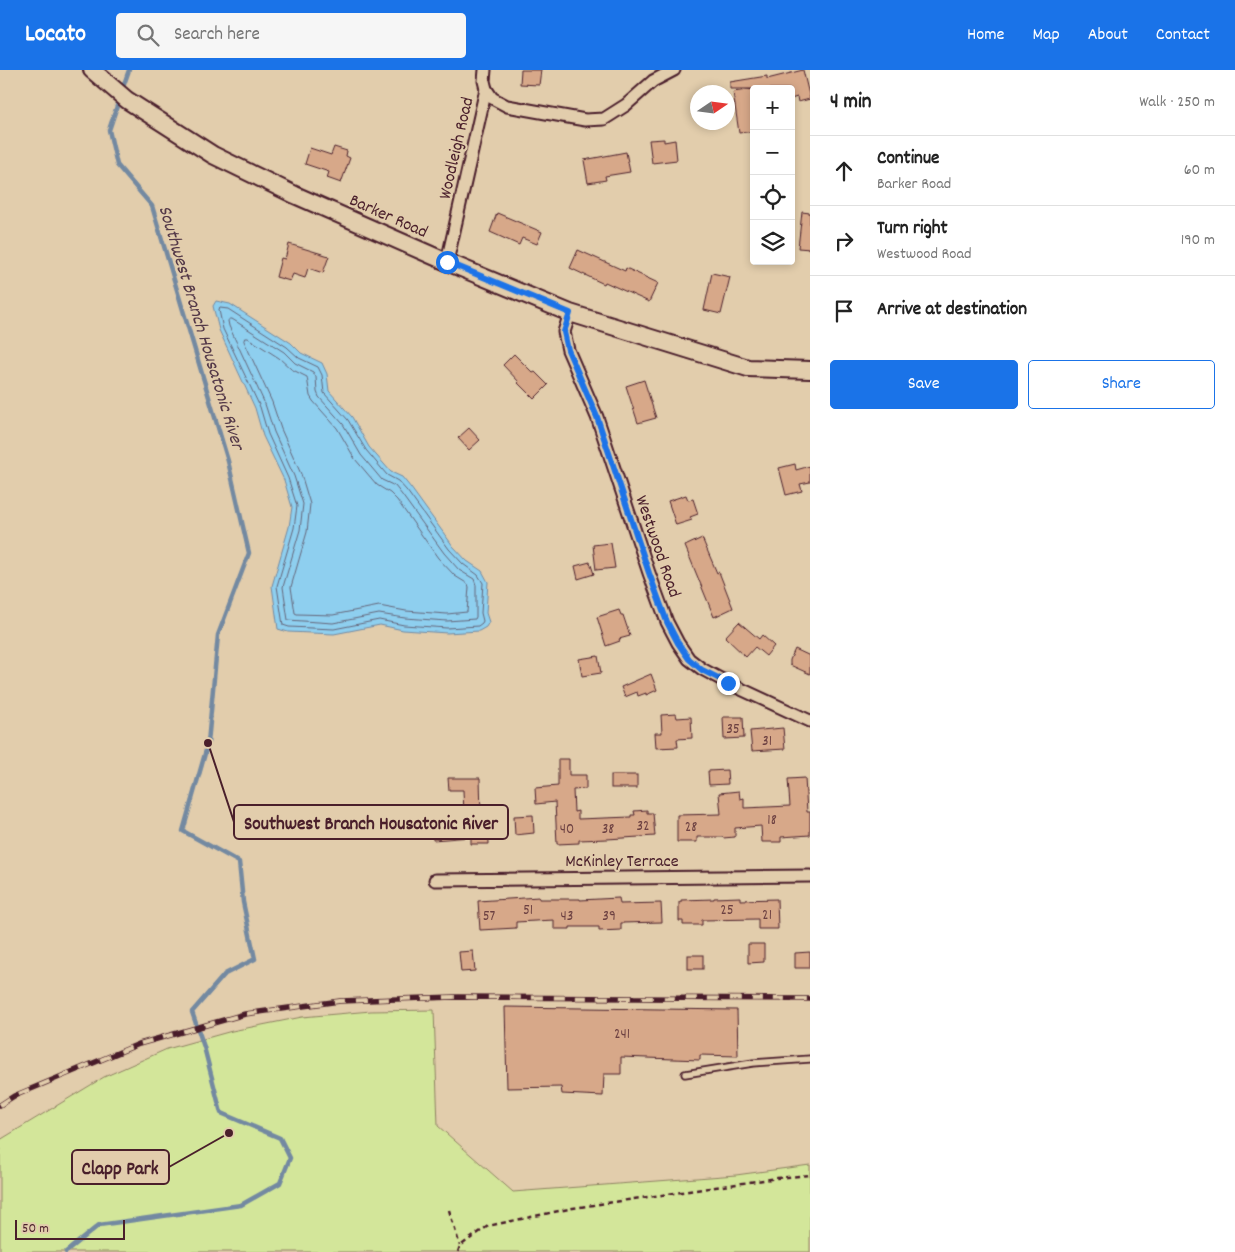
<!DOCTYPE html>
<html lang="en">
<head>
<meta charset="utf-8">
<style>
	body { margin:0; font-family:Dekko,sans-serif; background:#f6f6f6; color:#222 }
	.controls { position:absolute; right:15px; top:15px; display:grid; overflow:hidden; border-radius:5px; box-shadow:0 2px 8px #0003 }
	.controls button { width:45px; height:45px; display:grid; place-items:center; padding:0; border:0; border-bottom:1px solid #e0e0e0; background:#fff; color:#222; font:25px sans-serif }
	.compass { position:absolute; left:690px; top:15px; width:45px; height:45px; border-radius:50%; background:#fff; box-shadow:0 2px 8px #0003; rotate:77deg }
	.scale { position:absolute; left:15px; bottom:12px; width:110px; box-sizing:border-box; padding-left:5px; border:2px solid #4a1f2b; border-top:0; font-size:14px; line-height:18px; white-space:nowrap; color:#4a1f2b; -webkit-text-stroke:4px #e2cdac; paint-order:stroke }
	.stop { position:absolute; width:15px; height:15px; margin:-11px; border:4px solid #1a73e8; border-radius:50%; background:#fff }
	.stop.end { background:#1a73e8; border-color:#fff; box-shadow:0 1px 5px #0008 }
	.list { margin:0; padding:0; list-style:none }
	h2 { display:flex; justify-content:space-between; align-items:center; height:65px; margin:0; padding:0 20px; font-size:21px }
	h2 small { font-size:16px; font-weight:400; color:#767676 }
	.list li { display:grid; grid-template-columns:32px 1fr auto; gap:15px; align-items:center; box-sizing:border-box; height:70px; padding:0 20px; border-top:1px solid #e0e0e0 }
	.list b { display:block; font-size:19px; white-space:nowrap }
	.list p { margin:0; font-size:16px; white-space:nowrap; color:#767676 }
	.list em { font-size:16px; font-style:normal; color:#767676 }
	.actions { display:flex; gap:10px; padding:15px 20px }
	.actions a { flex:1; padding:11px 0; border:1px solid #1a73e8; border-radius:5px; text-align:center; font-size:18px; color:#1a73e8 }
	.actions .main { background:#1a73e8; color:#fff }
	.icon { flex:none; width:28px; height:28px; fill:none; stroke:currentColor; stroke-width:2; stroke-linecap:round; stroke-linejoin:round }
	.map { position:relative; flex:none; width:810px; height:1182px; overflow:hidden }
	header { display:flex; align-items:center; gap:30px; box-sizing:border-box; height:70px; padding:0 25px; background:#1a73e8; color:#fff }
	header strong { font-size:24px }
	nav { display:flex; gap:28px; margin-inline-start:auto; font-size:18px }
	.search { width:350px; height:45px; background:#f6f6f6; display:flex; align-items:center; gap:12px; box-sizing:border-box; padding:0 18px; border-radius:5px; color:#767676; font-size:19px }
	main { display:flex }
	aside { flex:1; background:#fff }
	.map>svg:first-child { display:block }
	.green { fill:#d3e69a; stroke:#8e8262 }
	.water { fill:#8ecfef; stroke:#7389a1 }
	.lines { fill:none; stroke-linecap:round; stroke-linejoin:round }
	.shore { stroke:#656579; stroke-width:1 }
	.stream { stroke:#7389a1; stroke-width:4.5 }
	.building { fill:#d7a889; stroke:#4a1f2b }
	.lane-casing { stroke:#4a1f2b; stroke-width:9 }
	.street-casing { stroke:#4a1f2b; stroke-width:15 }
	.secondary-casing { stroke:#4a1f2b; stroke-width:20 }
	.path { stroke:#4a1f2b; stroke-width:2.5; stroke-dasharray:5 4; stroke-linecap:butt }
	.lane { stroke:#e2cdac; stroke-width:5.5 }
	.street { stroke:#e2cdac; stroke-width:11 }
	.secondary { stroke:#e2cdac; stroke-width:16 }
	.rail-casing { stroke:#4a1f2b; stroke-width:5.5 }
	.rail { stroke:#e2cdac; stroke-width:4; stroke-dasharray:11; stroke-linecap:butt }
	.route { stroke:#1a73e8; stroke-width:6 }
	.labels { text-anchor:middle; stroke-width:4.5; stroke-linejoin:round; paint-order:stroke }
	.number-label { font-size:15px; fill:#6d4142 }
	.street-label { font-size:18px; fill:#4a1f2b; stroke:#e2cdac }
	.water-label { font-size:19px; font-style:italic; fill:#543948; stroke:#e2cdac }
	.leader { fill:none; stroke:#4a1f2b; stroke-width:2 }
	.callout-dot { fill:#4a1f2b; stroke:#e2cdac; stroke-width:2 }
	.callout { fill:#e2cdac; stroke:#4a1f2b; stroke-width:2 }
	.callout-label { font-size:19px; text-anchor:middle; font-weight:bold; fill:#4a1f2b }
</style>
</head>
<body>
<header>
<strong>Locato</strong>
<div class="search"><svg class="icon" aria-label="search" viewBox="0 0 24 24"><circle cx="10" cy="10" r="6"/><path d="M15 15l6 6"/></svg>Search here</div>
<nav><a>Home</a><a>Map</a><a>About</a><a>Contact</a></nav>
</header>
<main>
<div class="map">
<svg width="810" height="1182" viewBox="0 0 810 1182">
	<rect width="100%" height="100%" fill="#e2cdac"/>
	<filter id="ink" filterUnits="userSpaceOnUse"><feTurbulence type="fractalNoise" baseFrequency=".02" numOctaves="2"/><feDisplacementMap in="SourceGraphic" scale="10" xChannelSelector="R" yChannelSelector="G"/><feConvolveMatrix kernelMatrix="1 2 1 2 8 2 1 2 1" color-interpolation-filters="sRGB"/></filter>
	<g filter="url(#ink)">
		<polygon class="green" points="434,940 438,1056 513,1122 736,1105 810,1095 810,1182 0,1182 0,1070 104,1007 167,979 232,961 302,947 371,941"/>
		<polygon class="water" points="216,231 230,234 291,273 301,283 322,293 327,304 329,321 352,347 369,377 391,402 402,407 411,418 453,476 467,491 482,501 488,512 486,543 489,552 486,557 479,561 447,563 403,560 380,555 334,564 288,562 278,559 272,516 289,457 292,437 284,410 263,366 255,338 219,260 213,236"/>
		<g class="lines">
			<g class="shore">
				<polygon points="220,238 228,239 287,277 299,288 318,297 322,305 324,323 348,350 366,380 387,405 398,411 407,421 449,479 463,494 478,505 483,513 481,543 483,551 482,553 478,556 447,558 404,555 379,550 334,559 289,557 283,555 277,516 294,458 297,436 288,408 268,364 260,337 223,259 219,240"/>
				<polygon points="230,249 232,249 284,282 295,293 313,302 316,307 317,322 319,327 343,354 361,385 382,410 395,416 402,425 444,483 459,500 474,509 476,515 476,547 475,549 447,551 405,548 379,544 333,553 288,550 283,517 300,460 303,434 294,406 274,362 265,334 229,256 228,251"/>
				<polygon points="245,268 248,268 279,288 291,299 307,307 310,326 313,331 337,358 355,389 377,415 390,423 397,430 438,488 455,506 468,514 469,517 467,542 447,544 406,541 379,536 333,545 297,544 295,543 291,517 307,462 310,434 301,404 281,359 272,332 244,271"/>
			</g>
			<g class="stream">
				<polyline points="122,20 129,0"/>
				<polyline points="66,1182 99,1155 241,1135 280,1113 290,1088 280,1068 221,1043 204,977 192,942 225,904 255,889 243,832 239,792 183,761 208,673 218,565 249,483 228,391 152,136 117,95 109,60 120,27"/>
			</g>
		</g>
		<g class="building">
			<polygon points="521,0 541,0 539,15 520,14"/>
			<polygon points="803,0 810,29 798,32 797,27 791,29 791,19 730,19 730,12 767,6 767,9"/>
			<polygon points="754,19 754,61 739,63 733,22"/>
			<polygon points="664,69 664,72 675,70 677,90 652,93 649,70"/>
			<polygon points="334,77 347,81 346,86 350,88 341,113 327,108 329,102 305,94 310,78 331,85"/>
			<polygon points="626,82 630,102 605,106 606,110 588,113 584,90"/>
			<polygon points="802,142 810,143 810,179 798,178"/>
			<polygon points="497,143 542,162 537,174 522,168 519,175 490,162"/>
			<polygon points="289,174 329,186 323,203 308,198 305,208 293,204 290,211 276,207 281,188 285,189"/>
			<polygon points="578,180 625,201 626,198 658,213 649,232 605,212 604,214 570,198"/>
			<polygon points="712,203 730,207 721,244 704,240"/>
			<polygon points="514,284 533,303 535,302 548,315 534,329 518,313 519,312 503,295"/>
			<polygon points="644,310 656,348 638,353 626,316"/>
			<polygon points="469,358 480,370 469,380 458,368"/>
			<polygon points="795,394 796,400 810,396 810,412 800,414 802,421 786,425 779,398"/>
			<polygon points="686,425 688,430 693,429 698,444 690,447 692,450 676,455 668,431"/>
			<polygon points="702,468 717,503 719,502 733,538 714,547 685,476"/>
			<polygon points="611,473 615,498 596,500 593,475"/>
			<polygon points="590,492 594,504 578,509 575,496"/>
			<polygon points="619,540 621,545 623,545 630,566 619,569 620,571 606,576 597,547"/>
			<polygon points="739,552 759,569 762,565 774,576 766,586 755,577 746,587 725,567"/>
			<polygon points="795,579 810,586 810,604 790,595 790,590"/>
			<polygon points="598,586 601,603 582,606 579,589"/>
			<polygon points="651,604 657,620 646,625 646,623 638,626 637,622 625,627 621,617"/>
			<polygon points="676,644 677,648 691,647 692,668 677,669 678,677 656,678 655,663 662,663 661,645"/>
			<polygon points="723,647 743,647 744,668 724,669"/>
			<polygon points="783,658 785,679 752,681 750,661"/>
			<polygon points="558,689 569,689 569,705 586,705 586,719 573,720 574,742 578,741 578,749 631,747 631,745 635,745 634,741 647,740 647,743 653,743 655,766 607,769 579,770 579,773 557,774 555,732 536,734 535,718 558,716"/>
			<polygon points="727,700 728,714 709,715 708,701"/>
			<rect x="611" y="705" width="26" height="13"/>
			<polygon points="448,708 480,708 481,744 488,744 489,774 471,774 471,767 433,770 432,746 464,744 463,720 449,720"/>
			<polygon points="805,708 807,742 810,742 810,765 781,767 781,772 762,772 761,756 735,758 735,767 723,768 723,767 697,767 697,772 677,772 677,745 721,744 719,723 739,721 740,729 744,728 744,738 790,736 788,709"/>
			<polygon points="533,745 534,763 515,765 514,746"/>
			<polygon points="539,827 539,829 580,829 580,830 619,828 620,834 661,833 662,852 621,853 621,860 599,861 599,857 570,857 570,859 554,859 554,850 516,852 516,858 480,860 478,831"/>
			<polygon points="740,827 740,830 777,829 778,859 758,859 758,849 702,850 702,855 683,855 683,851 679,851 679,832 681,832 681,830 714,829 714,828"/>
			<polygon points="748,874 764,874 764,892 748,893"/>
			<polygon points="473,881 475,901 461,902 459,882"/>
			<polygon points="810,882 810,898 795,898 795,883"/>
			<rect x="688" y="885" width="15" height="14"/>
			<polygon points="505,937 737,940 738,986 700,985 700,990 621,987 621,1004 604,1004 603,1026 562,1024 561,1017 507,1018"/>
		</g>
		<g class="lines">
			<defs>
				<polyline id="lane" points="685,1004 753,993 810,989"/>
				<g id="street">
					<polyline points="486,19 492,28 507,36 585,50 604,49 626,35 653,11 674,0"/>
					<polyline points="447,192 486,19 484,11 485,0"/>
					<polyline points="570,243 564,262 568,280 597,347 649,503 667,552 678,573 689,589 702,599 728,613 810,651"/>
					<polyline points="435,810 810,806"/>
				</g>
				<polyline id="secondary" points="92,0 127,30 213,85 295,125 447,192 570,243 748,298 810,300"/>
			</defs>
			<use href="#lane" class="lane-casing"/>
			<use href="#street" class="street-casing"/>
			<use href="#secondary" class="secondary-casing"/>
			<g class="path">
				<polyline points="449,1140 460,1176"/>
				<polyline points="458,1182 460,1176 488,1156 573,1138 777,1108 810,1105"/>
			</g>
			<use href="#lane" class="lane"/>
			<use href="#street" class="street"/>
			<use href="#secondary" class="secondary"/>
			<defs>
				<polyline id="rail" points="0,1035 14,1026 139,974 245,944 340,931 454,927 810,929"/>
			</defs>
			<use href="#rail" class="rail-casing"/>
			<use href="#rail" class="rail"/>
		</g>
	</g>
	<g class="lines" filter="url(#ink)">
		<polyline class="route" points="447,192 570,243 564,262 568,280 597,347 649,503 667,552 678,573 689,589 702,600 728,613"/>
	</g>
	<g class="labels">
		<g class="number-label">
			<text x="733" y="663">35</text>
			<text x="767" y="675">31</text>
			<text x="772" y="754">18</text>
			<text x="643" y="760">32</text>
			<text x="691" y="761">28</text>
			<text x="567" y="763">40</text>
			<text x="608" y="763">38</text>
			<text x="528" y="844">51</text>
			<text x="727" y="844">25</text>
			<text x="767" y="849">21</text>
			<text x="489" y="850">57</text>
			<text x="567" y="850">43</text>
			<text x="609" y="850">39</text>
			<text x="622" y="968">241</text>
		</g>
		<g class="street-label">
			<text transform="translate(455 78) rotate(-77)" y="6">Woodleigh Road</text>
			<text transform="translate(389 145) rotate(24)" y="6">Barker Road</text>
			<text transform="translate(659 476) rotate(71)" y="6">Westwood Road</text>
			<text x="622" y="796">McKinley Terrace</text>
		</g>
		<g class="water-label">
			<text transform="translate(203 257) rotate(73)" y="7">Southwest Branch Housatonic River</text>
		</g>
	</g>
	<path class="leader" d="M208 673L234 752M229 1063L169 1097"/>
	<g class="callout-dot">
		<circle cx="208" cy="673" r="5"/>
		<circle cx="229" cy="1063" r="5"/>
	</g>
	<g class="callout">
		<rect x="234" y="735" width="274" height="34" rx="5"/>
		<rect x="72" y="1080" width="97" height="34" rx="5"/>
	</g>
	<g class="callout-label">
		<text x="371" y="759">Southwest Branch Housatonic River</text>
		<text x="120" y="1104">Clapp Park</text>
	</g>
</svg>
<div class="controls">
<button>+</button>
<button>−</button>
<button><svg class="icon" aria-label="locate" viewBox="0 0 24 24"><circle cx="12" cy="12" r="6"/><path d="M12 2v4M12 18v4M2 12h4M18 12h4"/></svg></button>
<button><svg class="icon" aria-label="layers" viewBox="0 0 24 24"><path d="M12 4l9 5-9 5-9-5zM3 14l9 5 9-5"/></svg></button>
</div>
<svg class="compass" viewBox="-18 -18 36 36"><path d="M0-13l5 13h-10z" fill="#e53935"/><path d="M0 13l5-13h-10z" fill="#767676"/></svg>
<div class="scale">50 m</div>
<div class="stop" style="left:447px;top:192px"></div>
<div class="stop end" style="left:728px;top:613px"></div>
</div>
<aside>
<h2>4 min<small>Walk · 250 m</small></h2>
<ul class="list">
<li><svg class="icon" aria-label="ahead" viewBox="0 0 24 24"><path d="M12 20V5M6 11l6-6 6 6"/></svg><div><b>Continue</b><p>Barker Road</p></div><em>60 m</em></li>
<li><svg class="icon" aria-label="right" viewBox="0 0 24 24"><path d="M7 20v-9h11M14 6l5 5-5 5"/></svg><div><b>Turn right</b><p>Westwood Road</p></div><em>190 m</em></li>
<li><svg class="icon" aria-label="arrive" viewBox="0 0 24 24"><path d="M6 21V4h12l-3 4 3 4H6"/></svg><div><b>Arrive at destination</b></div></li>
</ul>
<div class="actions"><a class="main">Save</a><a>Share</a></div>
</aside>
</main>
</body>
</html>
